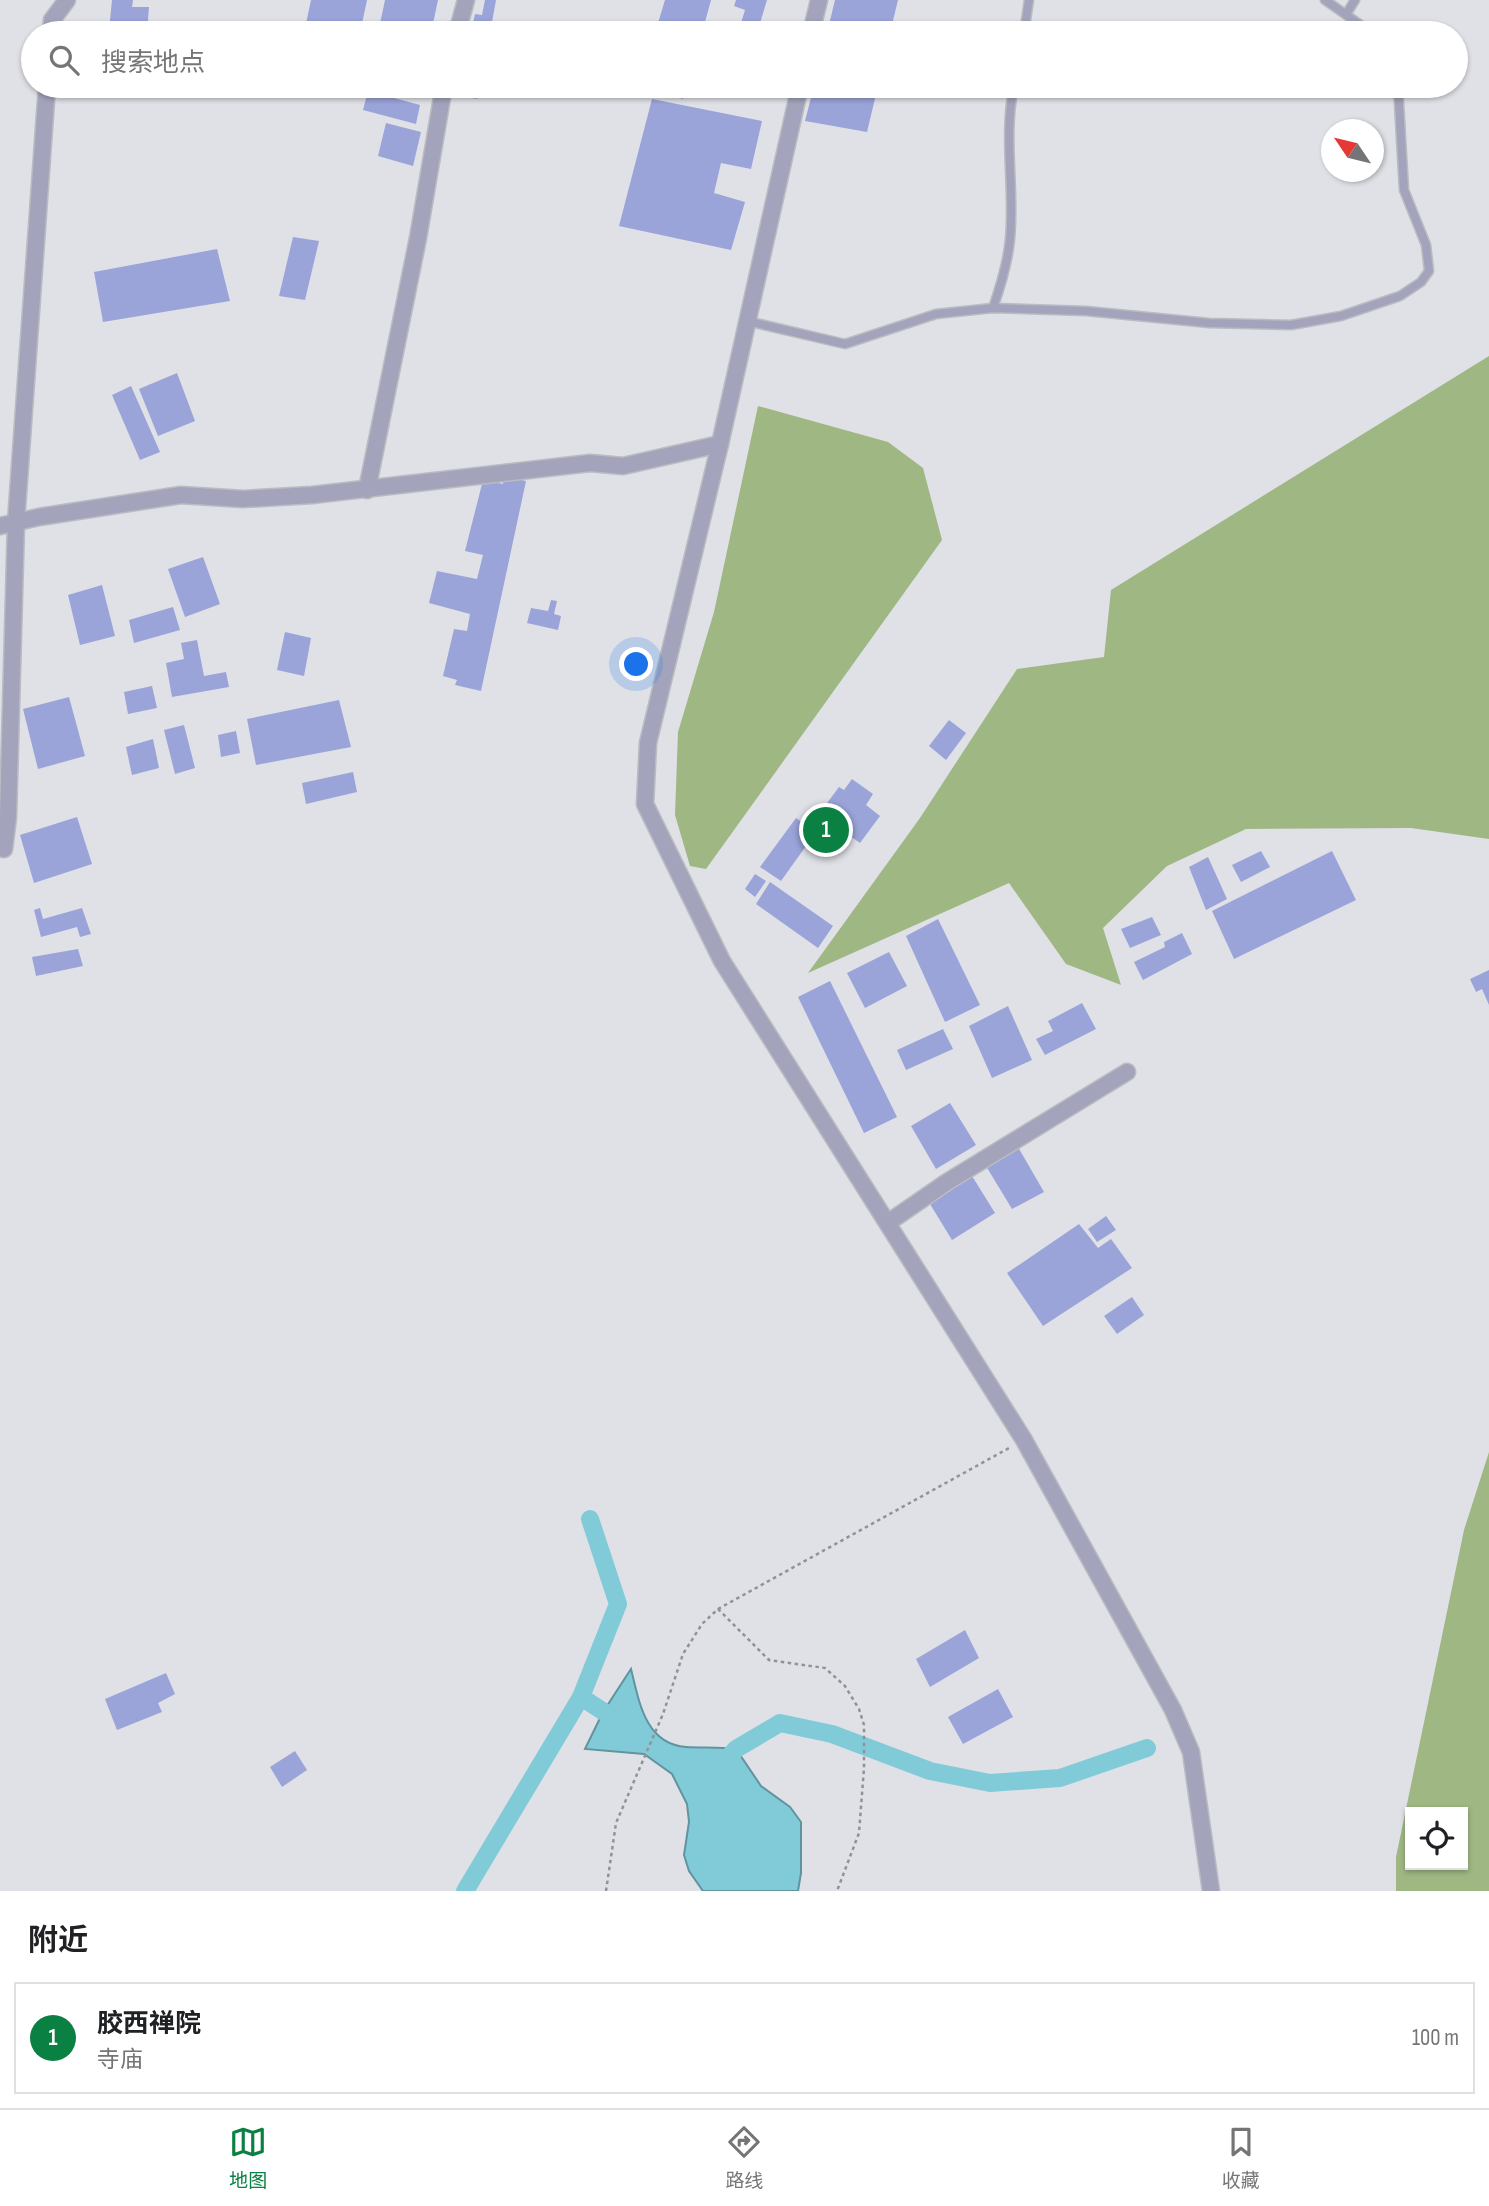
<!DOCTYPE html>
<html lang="zh">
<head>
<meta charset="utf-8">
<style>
	body { margin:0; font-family:"Sofia Sans Condensed","Noto Sans SC",sans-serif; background:#f6f6f6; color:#202124 }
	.controls { position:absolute; right:21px; bottom:21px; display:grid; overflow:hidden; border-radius:0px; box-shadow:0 2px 5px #0004 }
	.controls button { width:63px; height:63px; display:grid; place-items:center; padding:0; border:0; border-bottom:2px solid #e0e0e0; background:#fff; color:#202124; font:35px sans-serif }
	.compass { position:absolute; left:1321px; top:119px; width:63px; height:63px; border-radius:50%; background:#fff; box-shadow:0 2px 5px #0004; rotate:305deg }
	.you { position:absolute; left:637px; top:665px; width:24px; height:24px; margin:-18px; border:5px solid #fff; border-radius:50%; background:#1a73e8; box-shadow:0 0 0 10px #1a73e833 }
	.badge { display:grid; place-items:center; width:46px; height:46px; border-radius:50%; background:#0b8043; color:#fff; font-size:23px; font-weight:700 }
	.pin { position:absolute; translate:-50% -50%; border:4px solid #fff; box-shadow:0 2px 7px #0006 }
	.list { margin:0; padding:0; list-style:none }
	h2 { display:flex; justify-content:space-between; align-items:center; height:91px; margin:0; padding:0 28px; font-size:30px }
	h2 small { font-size:23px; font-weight:400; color:#757577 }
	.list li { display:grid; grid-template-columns:46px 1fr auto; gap:21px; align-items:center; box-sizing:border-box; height:112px; margin:0 14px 14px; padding:0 14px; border:2px solid #e0e0e0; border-radius:0px }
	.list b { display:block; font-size:26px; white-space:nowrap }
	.list p { margin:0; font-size:23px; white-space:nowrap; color:#757577 }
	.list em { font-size:23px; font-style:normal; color:#757577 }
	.icon { flex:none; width:38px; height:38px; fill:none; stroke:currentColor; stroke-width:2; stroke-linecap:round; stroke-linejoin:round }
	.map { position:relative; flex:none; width:1489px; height:1891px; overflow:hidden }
	.search { position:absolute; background:#fff; box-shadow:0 2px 5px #0004; left:21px; right:21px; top:21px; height:77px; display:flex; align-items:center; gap:18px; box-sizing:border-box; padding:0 24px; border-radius:38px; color:#757577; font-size:26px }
	.sheet { height:217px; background:#fff }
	nav { display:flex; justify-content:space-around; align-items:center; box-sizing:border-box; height:98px; border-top:2px solid #e0e0e0; background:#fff; font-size:19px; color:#757577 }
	nav a { display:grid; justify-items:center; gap:4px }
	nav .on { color:#0b8043 }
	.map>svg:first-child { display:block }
	.forest { fill:#9eb783; fill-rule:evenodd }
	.water { fill:#81cbd9; stroke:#60949e; stroke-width:2 }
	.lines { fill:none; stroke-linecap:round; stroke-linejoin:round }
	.canal { stroke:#81cbd9; stroke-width:18 }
	.building { fill:#9aa4d8 }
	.lane-casing { stroke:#babcc1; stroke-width:11 }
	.street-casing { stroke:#babcc1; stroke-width:19 }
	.path { stroke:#919297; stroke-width:2.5; stroke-dasharray:3.5 3.5; stroke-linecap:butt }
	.lane { stroke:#a3a4bc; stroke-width:8 }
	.street { stroke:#a3a4bc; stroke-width:16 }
</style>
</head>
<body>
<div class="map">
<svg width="1489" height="1891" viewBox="0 0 1489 1891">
	<rect width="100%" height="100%" fill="#dfe1e7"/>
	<g class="forest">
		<polygon points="1489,356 1489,839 1411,828 1246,829 1167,866 1103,928 1121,985 1066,964 1009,883 808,973 920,818 1017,669 1104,657 1111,590"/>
		<polygon points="758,406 888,442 923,468 942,540 706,869 690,866 675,815 678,732 714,612"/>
		<path d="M1489,1452V1891H1396V1857L1464,1530ZM1463,1812V1865H1410V1812Z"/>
	</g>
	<path class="water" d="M631,1669C639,1701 645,1744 686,1747C703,1748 719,1747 736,1749L761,1786L790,1807L801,1822V1873L798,1891H703L689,1871L684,1855L689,1822L687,1804L672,1774L644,1754L585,1749L603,1712Z"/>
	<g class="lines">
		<g class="canal">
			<polyline points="581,1697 621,1723"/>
			<polyline points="721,1766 736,1749 780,1723 832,1734 930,1771 990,1783 1060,1778 1147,1748"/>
			<polyline points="465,1891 581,1697 618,1604 590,1519"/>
		</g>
	</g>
	<g class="building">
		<polygon points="112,0 133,0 132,7 149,7 147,33 93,33 93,30 109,30"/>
		<polygon points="311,0 367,0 360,33 304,33"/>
		<polygon points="385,0 438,0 431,33 378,33"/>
		<polygon points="485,0 496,0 490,33 471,33 475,14 482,15"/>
		<polygon points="665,0 711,0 702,33 655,33"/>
		<polygon points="736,0 767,0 757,33 738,33 745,10 734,6"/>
		<polygon points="835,0 898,0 890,33 827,33"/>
		<polygon points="388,86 420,86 419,94"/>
		<polygon points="463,86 480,86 477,99 461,96"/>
		<polygon points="648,86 687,86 683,99 647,89"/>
		<polygon points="700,86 735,86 732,94"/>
		<polygon points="814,86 878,86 867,132 805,121"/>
		<polygon points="368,91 420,105 416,124 363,110"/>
		<polygon points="652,99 762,121 751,169 721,163 714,193 745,202 731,250 619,226"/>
		<polygon points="386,123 421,132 413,166 378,156"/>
		<polygon points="293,237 319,241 305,300 279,296"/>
		<polygon points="217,249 230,301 103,322 94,272"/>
		<polygon points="177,373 195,421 158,436 139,389"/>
		<polygon points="131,386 160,452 140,460 112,395"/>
		<polygon points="504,476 526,481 481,691 455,685 457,680 443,676 454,629 467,631 470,614 429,603 437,571 477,579 483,555 465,551 483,480 503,484"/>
		<polygon points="203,557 220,604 185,617 168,569"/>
		<polygon points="102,585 115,636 80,645 68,595"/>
		<polygon points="551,600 557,601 554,614 561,616 558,630 527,623 531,608 548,611"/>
		<polygon points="173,607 180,630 134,643 129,620"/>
		<polygon points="285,632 311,638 304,676 277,670"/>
		<polygon points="197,640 204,676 226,672 229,687 172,697 166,663 184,659 181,643"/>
		<polygon points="152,686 157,708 128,714 124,692"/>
		<polygon points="69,697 85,756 38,769 23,709"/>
		<polygon points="339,700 351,747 256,765 247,719"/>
		<polygon points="949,720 966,733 946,760 929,746"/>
		<polygon points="184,725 195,768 175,774 164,730"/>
		<polygon points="236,731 240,753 221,757 218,735"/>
		<polygon points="153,739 159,768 132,775 126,747"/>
		<polygon points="353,772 357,792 306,804 302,783"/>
		<polygon points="852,779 873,794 866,805 880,816 860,843 819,814 839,787 844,790"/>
		<polygon points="77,817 92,864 34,883 20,835"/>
		<polygon points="796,818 816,832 781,881 760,867"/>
		<polygon points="1261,851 1270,867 1241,882 1232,865"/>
		<polygon points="1332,851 1356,900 1234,959 1212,911"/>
		<polygon points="1208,857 1227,899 1206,910 1189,867"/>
		<polygon points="755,874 766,881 755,897 745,889"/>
		<polygon points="770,882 833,926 818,948 756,904"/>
		<polygon points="40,908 43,919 82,908 91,934 80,937 77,927 41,937 34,910"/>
		<polygon points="1152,917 1161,935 1130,948 1121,929"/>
		<polygon points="938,919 980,1005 945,1022 906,936"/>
		<polygon points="1182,933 1192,954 1143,980 1134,962 1165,947 1164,942"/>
		<polygon points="78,949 83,966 36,976 32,957"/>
		<polygon points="889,952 907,986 865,1008 847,973"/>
		<polygon points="1489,970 1489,1005 1482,989 1476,992 1470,979"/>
		<polygon points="830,981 897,1117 864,1133 798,997"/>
		<polygon points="1082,1003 1096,1029 1045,1055 1036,1039 1053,1031 1048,1021"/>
		<polygon points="1008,1006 1032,1060 992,1078 969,1026"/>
		<polygon points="943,1029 953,1049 906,1070 897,1050"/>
		<polygon points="950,1103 976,1145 936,1169 911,1126"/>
		<polygon points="1018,1147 1044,1192 1012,1209 986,1166"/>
		<polygon points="972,1176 995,1213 952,1240 930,1204"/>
		<polygon points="1106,1216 1116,1230 1097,1242 1088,1229"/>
		<polygon points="1079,1224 1098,1248 1111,1239 1132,1268 1043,1326 1007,1273"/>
		<polygon points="1132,1297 1144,1315 1117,1334 1104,1316"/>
		<polygon points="965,1630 979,1658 930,1687 916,1659"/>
		<polygon points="166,1673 175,1694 158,1703 162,1712 117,1730 105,1699"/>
		<polygon points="998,1689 1013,1717 963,1744 948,1717"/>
		<polygon points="295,1751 307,1770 282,1787 270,1767"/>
	</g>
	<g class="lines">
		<defs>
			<g id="lane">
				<polyline points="1325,0 1372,33"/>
				<polyline points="1347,13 1355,0"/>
				<polyline points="1024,33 1029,0"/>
				<path d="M993,308C1001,285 1008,263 1010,239C1015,188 1003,136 1014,86"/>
				<polyline points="747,321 845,344 936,314 993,308 1086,311 1209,323 1291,325 1341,316 1400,296 1421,282 1429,271 1426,245 1404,190 1398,86"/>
			</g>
			<g id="street">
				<polyline points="51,33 52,20 67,0"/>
				<polyline points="457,33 466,0"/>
				<polyline points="811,33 819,0"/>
				<polyline points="800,86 720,444 648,743 645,804 722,961 1024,1440 1173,1710 1191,1752 1211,1891"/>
				<polyline points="367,490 418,238 444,86"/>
				<polyline points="0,526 39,517 181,495 243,499 312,495 590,463 623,466 720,444"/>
				<polyline points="4,849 8,817 16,522 47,86"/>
				<polyline points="889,1222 947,1182 1127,1072"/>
			</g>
		</defs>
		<use href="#lane" class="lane-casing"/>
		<use href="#street" class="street-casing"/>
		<g class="path">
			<polyline points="718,1609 769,1660 825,1668 845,1686 859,1709 864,1725 864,1768 859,1833 837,1891"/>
			<polyline points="606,1891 616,1823 663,1714 683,1654 702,1624 718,1609 1009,1448"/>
		</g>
		<use href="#lane" class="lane"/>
		<use href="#street" class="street"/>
	</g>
</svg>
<div class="controls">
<button><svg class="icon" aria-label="locate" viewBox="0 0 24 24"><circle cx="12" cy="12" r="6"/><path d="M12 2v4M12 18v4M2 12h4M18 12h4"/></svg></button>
</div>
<svg class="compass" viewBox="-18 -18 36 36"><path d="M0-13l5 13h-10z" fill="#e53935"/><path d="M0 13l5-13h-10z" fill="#757577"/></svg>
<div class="you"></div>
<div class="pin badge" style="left:826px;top:830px">1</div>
<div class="search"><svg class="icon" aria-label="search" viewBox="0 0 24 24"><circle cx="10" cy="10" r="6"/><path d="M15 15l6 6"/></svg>搜索地点</div>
</div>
<section class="sheet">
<h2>附近<small></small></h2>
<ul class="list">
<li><span class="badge">1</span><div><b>胶西禅院</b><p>寺庙</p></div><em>100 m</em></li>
</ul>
</section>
<nav>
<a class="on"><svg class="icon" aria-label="map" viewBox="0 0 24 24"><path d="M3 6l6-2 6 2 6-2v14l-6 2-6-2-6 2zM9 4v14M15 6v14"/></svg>地图</a>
<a><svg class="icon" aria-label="directions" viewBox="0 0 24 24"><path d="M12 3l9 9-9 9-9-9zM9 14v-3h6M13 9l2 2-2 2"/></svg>路线</a>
<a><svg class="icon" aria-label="saved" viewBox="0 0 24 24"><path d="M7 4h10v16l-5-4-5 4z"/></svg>收藏</a>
</nav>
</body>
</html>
